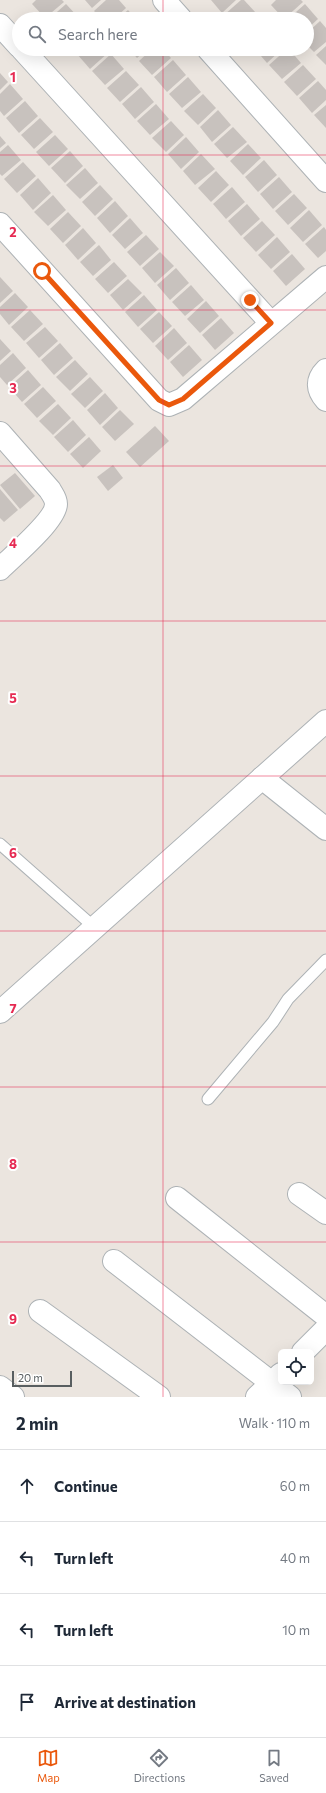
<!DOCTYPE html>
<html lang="en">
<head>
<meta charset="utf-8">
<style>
	body { margin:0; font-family:Commissioner,sans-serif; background:#f2f2f3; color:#1f2937 }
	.controls { position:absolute; right:12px; bottom:12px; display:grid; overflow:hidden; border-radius:6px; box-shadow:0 4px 16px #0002 }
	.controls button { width:36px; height:36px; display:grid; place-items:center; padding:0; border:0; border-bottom:1px solid #e0e1e3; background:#fff; color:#1f2937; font:20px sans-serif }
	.scale { position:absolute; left:12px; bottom:10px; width:60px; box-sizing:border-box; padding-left:4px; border:2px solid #585e60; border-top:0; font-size:11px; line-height:14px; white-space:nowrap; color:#585e60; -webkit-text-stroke:3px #fff; paint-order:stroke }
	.stop { position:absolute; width:12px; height:12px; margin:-9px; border:3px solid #ea580c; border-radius:50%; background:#fff }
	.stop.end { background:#ea580c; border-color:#fff; box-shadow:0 1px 4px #0008 }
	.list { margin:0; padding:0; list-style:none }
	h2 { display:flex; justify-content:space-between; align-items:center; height:52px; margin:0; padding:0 16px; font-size:17px }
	h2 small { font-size:13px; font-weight:400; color:#747a83 }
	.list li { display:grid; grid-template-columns:26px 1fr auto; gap:12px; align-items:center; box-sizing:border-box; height:72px; padding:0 16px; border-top:1px solid #e0e1e3 }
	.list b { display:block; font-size:15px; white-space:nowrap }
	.list em { font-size:13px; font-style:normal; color:#747a83 }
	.icon { flex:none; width:22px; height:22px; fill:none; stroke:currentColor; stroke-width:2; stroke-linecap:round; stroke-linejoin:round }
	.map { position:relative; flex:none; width:326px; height:1397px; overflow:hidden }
	.search { position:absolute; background:#fff; box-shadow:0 4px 16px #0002; left:12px; right:12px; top:12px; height:44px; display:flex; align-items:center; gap:10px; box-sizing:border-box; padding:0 14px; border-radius:22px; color:#747a83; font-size:15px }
	.sheet { height:340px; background:#fff }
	nav { display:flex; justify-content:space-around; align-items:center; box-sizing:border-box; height:56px; border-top:1px solid #e0e1e3; background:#fff; font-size:11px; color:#747a83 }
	nav a { display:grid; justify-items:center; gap:2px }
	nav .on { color:#ea580c }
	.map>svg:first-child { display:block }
	.building { fill:#c8c2be }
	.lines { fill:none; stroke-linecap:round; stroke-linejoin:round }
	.service-casing { stroke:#adb2b5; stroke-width:13 }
	.minor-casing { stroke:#adb2b5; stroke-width:24 }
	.service { stroke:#fff; stroke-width:11 }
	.minor { stroke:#fff; stroke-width:22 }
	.route { stroke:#ea580c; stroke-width:5 }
	.grid { fill:none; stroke:#e62a52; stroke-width:1; stroke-opacity:0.55 }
	.grid-label { font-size:13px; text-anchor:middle; font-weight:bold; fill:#e62a52; stroke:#fff; stroke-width:4; stroke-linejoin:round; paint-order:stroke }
</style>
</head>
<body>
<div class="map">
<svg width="326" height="1397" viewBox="0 0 326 1397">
	<rect width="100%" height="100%" fill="#ebe5df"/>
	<g class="building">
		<polygon points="36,0 62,0 64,2 45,18 32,4"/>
		<polygon points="85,0 101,0 92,8"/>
		<polygon points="106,0 119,0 126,8 114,19 102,19 94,11"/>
		<polygon points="211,0 236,0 222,13"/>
		<polygon points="241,0 244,0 256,13 249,19 228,19 224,15"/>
		<polygon points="276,0 301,0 303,2 284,19 271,5"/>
		<polygon points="66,4 79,18 49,19"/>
		<polygon points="305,4 318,19 307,29 307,19 288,19"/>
		<polygon points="128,10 136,19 118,19"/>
		<polygon points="320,21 326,28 326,42 314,52 307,45 307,33"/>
		<polygon points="326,46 326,65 316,55"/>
		<polygon points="83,49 107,49 109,52 90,69 77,54"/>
		<polygon points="129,49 147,49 137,58"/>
		<polygon points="152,49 163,49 171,58 152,75 139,61"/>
		<polygon points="255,49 282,49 267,63"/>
		<polygon points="287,49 289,49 301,63 282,79 269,65"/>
		<polygon points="111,54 124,69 105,85 92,71"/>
		<polygon points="173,60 186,75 167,92 154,77"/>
		<polygon points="303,65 316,79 297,96 284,82"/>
		<polygon points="126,71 139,85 120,102 107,88"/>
		<polygon points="0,73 8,82 0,90"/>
		<polygon points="188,77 201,92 182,108 169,94"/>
		<polygon points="318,81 326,90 326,100 312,113 299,98"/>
		<polygon points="10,84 23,99 4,116 0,111 0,94"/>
		<polygon points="141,87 154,102 135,119 122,104"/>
		<polygon points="203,94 216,108 198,125 184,111"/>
		<polygon points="25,101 38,116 19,133 6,118"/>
		<polygon points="156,104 169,119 150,135 137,121"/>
		<polygon points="326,105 326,128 314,115"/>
		<polygon points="218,110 231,125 212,142 200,127"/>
		<polygon points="40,118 53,132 34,149 21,135"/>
		<polygon points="171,121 184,135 166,152 152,138"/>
		<polygon points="233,127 247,142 227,158 214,144"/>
		<polygon points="55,135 68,149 49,166 36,152"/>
		<polygon points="0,136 6,143 0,148"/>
		<polygon points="186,137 199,152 181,169 168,154"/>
		<polygon points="248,144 261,158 243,175 230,161"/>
		<polygon points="8,145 21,160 2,176 0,174 0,152"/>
		<polygon points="70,151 83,166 65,183 51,168"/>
		<polygon points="201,154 215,169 195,185 183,171"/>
		<polygon points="264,160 277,175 258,192 245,177"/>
		<polygon points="23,162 36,176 17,193 4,179"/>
		<polygon points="85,168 98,183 80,199 66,185"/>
		<polygon points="216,171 229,185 211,202 198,188"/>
		<polygon points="279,177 292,192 273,209 260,194"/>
		<polygon points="38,178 51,193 33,210 20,195"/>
		<polygon points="100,185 113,199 95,216 82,202"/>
		<polygon points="232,187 245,202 226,219 213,204"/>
		<polygon points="294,194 307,208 288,225 275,211"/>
		<polygon points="53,195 66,210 48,226 34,212"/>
		<polygon points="115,201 128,216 110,233 97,218"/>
		<polygon points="247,204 260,219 241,236 228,221"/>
		<polygon points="309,210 322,225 303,242 290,228"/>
		<polygon points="68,212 81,226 63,243 50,229"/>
		<polygon points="130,218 143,233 125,249 112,235"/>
		<polygon points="262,221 275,235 256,252 243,238"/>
		<polygon points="324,227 326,230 326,251 318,258 305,244"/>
		<polygon points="83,228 96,243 78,260 65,245"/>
		<polygon points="146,235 159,249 140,266 127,252"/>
		<polygon points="277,237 290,252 271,269 258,255"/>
		<polygon points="99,245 111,260 93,276 80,262"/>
		<polygon points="160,252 174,266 155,283 142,268"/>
		<polygon points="292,254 305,269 286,286 273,271"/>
		<polygon points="114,262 127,276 108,293 95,279"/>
		<polygon points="176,268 189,283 170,300 157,285"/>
		<polygon points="0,277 13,291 0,303"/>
		<polygon points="128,279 142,293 123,310 110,295"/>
		<polygon points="191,285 204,300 185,316 172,302"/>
		<polygon points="15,293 28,307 9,325 0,314 0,307"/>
		<polygon points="144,295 157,310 138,327 125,312"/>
		<polygon points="206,301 219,316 200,333 187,319"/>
		<polygon points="30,310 43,324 24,341 11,327"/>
		<polygon points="159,312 172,326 153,343 140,329"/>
		<polygon points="221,318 234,333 215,350 202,335"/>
		<polygon points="45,327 58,341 39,358 26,343"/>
		<polygon points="174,328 187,343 168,360 155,346"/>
		<polygon points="0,339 11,351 0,361"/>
		<polygon points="60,343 73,358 54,375 41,360"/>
		<polygon points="189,345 202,360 183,377 170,362"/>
		<polygon points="13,353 26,368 7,385 0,377 0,365"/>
		<polygon points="75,360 88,374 70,391 56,377"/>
		<polygon points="28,370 41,385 22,402 9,387"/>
		<polygon points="90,377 103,391 85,408 71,394"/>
		<polygon points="43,387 56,401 37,418 24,404"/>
		<polygon points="105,393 118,408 100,425 87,410"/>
		<polygon points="58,404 71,418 53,435 39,421"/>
		<polygon points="120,410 134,424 115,441 102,427"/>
		<polygon points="73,420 86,435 68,452 54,437"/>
		<polygon points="155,426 169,441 140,467 126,452"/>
		<polygon points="89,437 101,451 83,468 70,454"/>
		<polygon points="113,465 123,478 108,491 97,477"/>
		<polygon points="15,473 35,496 20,509 0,485"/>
		<polygon points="0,489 18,510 4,522 0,518"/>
	</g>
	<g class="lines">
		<defs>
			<g id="service">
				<polyline points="0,844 94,927"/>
				<polyline points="208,1099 273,1022 288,999 326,960"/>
			</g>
			<g id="minor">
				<polyline points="164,0 181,19"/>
				<polyline points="0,25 19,46"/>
				<polyline points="22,49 271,323"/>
				<polyline points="208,49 326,181"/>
				<polyline points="0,224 159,400 169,405 183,399 326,277"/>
				<path d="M326,370C316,380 317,390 326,400"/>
				<path d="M0,433L50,490C52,494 56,498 56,504C56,520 12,557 0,569"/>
				<polyline points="262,778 326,829"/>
				<polyline points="0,1012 326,721"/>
				<polyline points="299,1194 326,1213"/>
				<polyline points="177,1198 326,1316"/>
				<polyline points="114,1261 290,1397"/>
				<polyline points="40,1311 159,1397"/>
				<polyline points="303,1352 326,1329"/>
				<polyline points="0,1387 13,1397"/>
				<polyline points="257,1397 281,1374"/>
			</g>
		</defs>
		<use href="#service" class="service-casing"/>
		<use href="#minor" class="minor-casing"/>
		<use href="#service" class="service"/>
		<use href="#minor" class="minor"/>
	</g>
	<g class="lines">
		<polyline class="route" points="42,271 159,400 169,405 183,399 271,323 250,300"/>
	</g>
	<path class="grid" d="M163,0V19M163,49V1397M0,155H326M0,310H326M0,466H326M0,621H326M0,776H326M0,931H326M0,1087H326M0,1242H326"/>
	<g class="grid-label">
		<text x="13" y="82">1</text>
		<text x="13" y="237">2</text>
		<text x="13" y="393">3</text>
		<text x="13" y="548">4</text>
		<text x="13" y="703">5</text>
		<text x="13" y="858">6</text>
		<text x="13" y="1013">7</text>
		<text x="13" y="1169">8</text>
		<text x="13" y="1324">9</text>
	</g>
</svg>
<div class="controls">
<button><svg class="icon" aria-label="locate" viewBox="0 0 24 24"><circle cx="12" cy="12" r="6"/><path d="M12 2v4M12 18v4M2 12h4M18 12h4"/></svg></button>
</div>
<div class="scale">20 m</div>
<div class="stop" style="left:42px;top:271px"></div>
<div class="stop end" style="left:250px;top:300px"></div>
<div class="search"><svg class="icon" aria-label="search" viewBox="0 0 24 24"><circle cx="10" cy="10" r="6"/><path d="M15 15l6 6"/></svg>Search here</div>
</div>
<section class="sheet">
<h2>2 min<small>Walk · 110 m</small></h2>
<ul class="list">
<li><svg class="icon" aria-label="ahead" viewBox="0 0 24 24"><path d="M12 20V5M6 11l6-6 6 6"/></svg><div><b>Continue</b></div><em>60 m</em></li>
<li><svg class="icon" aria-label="left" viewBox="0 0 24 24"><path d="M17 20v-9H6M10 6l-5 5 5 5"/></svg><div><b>Turn left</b></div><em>40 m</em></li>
<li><svg class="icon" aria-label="left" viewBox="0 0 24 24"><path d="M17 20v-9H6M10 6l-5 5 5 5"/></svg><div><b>Turn left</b></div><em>10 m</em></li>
<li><svg class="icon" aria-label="arrive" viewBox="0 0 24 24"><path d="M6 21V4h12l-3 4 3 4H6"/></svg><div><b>Arrive at destination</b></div></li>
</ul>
</section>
<nav>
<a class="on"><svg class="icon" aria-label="map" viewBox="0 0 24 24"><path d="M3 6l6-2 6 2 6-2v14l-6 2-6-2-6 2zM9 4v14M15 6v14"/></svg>Map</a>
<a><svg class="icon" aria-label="directions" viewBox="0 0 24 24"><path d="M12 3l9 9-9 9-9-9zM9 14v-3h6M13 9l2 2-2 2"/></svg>Directions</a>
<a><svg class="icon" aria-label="saved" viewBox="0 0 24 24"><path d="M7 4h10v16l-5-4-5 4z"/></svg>Saved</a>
</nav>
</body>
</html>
